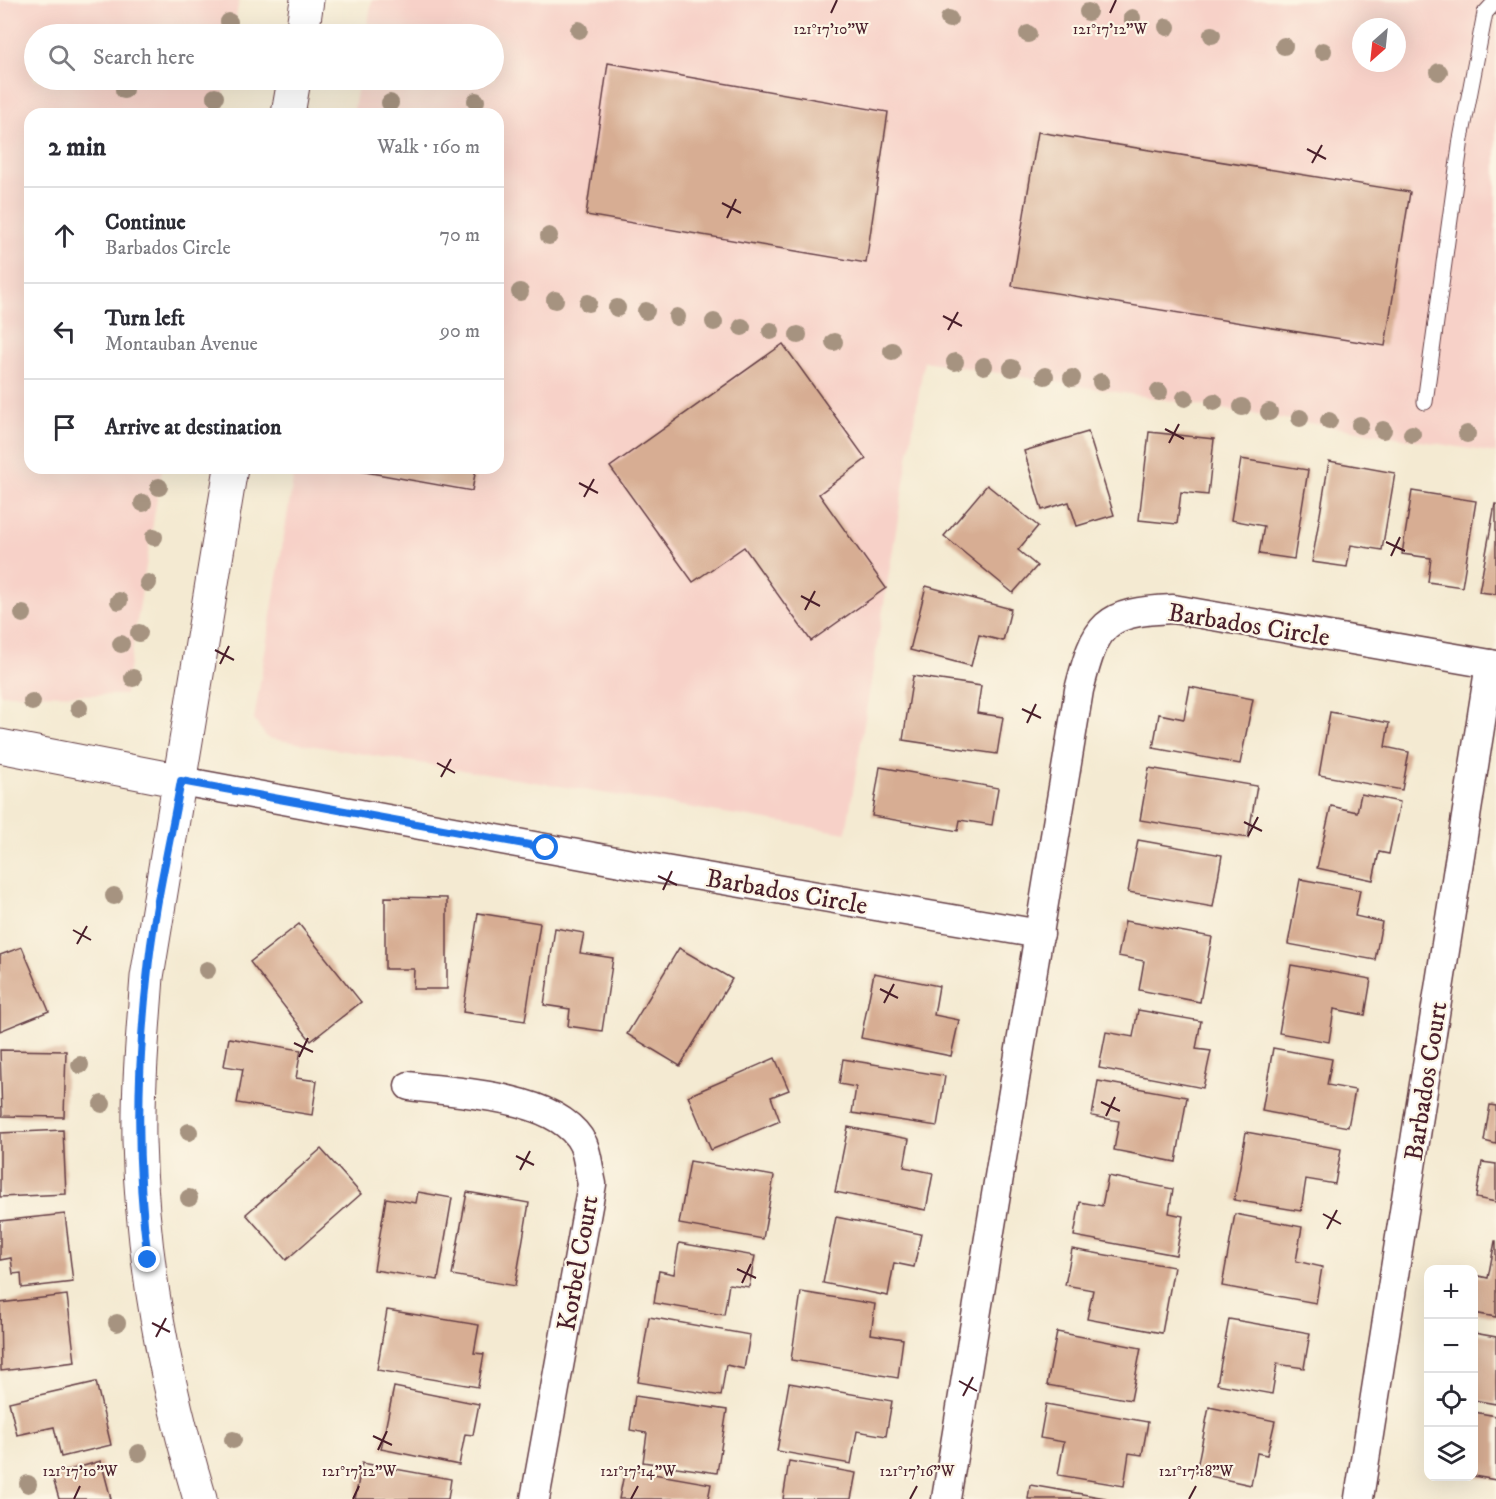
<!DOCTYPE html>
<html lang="en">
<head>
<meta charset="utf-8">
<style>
	body { margin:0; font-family:"IM FELL DW Pica",serif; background:#f7f7f7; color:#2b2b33 }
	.controls { position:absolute; right:18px; bottom:18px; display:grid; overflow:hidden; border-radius:12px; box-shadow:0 6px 24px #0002 }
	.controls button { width:54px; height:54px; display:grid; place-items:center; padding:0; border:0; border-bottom:2px solid #e1e1e2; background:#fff; color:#2b2b33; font:30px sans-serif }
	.compass { position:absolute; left:1352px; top:18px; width:54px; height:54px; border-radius:50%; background:#fff; box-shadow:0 6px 24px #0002; rotate:207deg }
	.stop { position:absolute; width:18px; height:18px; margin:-14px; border:4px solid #1a73e8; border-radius:50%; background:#fff }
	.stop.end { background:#1a73e8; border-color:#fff; box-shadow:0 2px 6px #0008 }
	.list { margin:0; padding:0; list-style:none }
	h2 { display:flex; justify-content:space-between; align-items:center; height:78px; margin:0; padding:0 24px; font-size:26px }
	h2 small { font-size:20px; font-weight:400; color:#7c7c81 }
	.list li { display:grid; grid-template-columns:39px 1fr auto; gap:18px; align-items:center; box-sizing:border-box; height:96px; padding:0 24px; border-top:2px solid #e1e1e2 }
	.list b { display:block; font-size:22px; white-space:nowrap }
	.list p { margin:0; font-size:20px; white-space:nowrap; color:#7c7c81 }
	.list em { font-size:20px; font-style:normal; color:#7c7c81 }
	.icon { flex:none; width:33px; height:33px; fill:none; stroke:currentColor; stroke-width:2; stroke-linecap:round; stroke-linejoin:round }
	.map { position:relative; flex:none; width:1496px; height:1499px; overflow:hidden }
	.search { position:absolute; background:#fff; box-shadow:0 6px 24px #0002; left:24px; top:24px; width:480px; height:66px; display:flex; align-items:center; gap:15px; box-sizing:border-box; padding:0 21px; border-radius:33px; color:#7c7c81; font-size:22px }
	.panel { position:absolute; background:#fff; box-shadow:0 6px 24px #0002; left:24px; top:108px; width:480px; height:366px; border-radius:18px }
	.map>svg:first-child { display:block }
	.built { fill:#f7d1c8; fill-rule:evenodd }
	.building { fill:#d7ad93 }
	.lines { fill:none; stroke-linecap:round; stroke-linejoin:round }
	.service-casing { stroke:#643d44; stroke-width:17 }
	.minor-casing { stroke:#643d44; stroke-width:31 }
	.tertiary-casing { stroke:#643d44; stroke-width:35 }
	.service { stroke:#fff; stroke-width:15 }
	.minor { stroke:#fff; stroke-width:28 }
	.tertiary { stroke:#fff; stroke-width:33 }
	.tree { fill:#a69380 }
	.route { stroke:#1a73e8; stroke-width:8 }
	.ticks { fill:none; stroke:#4a1f2b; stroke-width:2 }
	.labels { text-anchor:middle; stroke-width:4.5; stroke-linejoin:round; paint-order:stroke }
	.street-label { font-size:26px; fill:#4a1f2b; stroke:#fcf5e5 }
	.ticks-label { font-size:15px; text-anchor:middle; fill:#4a1f2b; stroke:#fcf5e5; stroke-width:4.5; stroke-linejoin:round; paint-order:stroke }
</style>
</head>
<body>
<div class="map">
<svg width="1496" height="1499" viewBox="0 0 1496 1499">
	<rect width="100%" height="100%" fill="#fcf5e5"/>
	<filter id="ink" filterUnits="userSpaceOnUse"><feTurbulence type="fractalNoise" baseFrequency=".0167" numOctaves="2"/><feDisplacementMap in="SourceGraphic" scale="12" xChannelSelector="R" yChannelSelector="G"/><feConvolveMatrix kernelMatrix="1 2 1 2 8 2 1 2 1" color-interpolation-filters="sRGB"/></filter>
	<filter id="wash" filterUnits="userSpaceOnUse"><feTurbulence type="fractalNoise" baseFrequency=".008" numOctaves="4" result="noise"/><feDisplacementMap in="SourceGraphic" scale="24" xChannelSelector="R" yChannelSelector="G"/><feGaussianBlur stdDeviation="1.35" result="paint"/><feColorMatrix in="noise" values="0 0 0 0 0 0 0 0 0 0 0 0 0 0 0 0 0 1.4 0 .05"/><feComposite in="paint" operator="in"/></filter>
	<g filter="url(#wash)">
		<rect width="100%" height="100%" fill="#f4ead2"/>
		<g class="built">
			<polygon points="0,0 239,0 233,34 34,34 34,80 226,80 220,114 30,114 30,468 162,468 125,695 0,694"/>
			<path d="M372,0H1496V453L924,361L846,833L267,738L254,720L295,468H498V114H353L359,80H494V34H366ZM1361,27H1397V63H1361Z"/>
		</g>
		<g id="blocks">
			<g class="building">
				<polygon points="608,63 888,112 866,263 586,215"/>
				<polygon points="1038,132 1410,192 1385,346 1012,286"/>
				<polygon points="783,344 866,459 819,494 886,588 811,641 744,547 693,582 610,467"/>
				<polygon points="1088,432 1114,515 1077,526 1069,502 1042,510 1024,451"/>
				<polygon points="1149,432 1214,439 1208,495 1181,492 1177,524 1139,520"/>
				<polygon points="1241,459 1308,470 1294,559 1259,554 1264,526 1231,520"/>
				<polygon points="1329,461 1395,473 1382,550 1351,545 1347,567 1312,562"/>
				<polygon points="343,468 476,468 472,491"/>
				<polygon points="987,485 1038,526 1018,550 1037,566 1013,593 944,536"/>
				<polygon points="1412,491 1476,501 1462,587 1428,582 1431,558 1402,554"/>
				<polygon points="1495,504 1496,504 1496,594 1479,592"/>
				<polygon points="926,586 1011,609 1003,641 979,635 971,666 910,650"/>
				<polygon points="913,676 981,686 977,713 1003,717 997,754 903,740"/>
				<polygon points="1190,687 1253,699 1240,764 1153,748 1159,714 1184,719"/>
				<polygon points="1330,712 1389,723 1385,747 1409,752 1402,790 1319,775"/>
				<polygon points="880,767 998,788 992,825 960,820 958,831 872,816"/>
				<polygon points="1149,768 1257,786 1248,838 1140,820"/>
				<polygon points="1361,794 1400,802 1389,854 1379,852 1373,880 1317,868 1331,806 1357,812"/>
				<polygon points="1138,840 1222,855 1213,907 1128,892"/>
				<polygon points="1300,879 1360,890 1355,916 1382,922 1375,960 1288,944"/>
				<polygon points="385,897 447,898 447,989 413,989 414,969 385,969"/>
				<polygon points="478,913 540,923 525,1021 463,1012"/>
				<polygon points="1125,921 1212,937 1200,1002 1139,990 1144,961 1118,956"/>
				<polygon points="299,924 361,1002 311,1041 250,962"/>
				<polygon points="555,928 584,933 580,953 613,958 602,1031 568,1026 570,1009 544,1005"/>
				<polygon points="22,947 49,1011 0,1031 0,955"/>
				<polygon points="679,948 732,979 680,1066 627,1034"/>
				<polygon points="1291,965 1371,979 1365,1015 1334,1009 1329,1042 1279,1033"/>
				<polygon points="874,973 939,986 934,1015 959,1020 951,1056 861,1038"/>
				<polygon points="1138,1010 1201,1021 1196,1049 1211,1051 1203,1088 1099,1068 1106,1032 1133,1037"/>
				<polygon points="229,1038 301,1050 296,1078 317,1081 312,1115 237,1103 243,1069 224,1066"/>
				<polygon points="1273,1048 1332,1059 1327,1085 1355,1090 1348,1127 1262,1111"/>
				<polygon points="0,1050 66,1051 64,1117 2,1116"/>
				<polygon points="775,1058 789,1090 771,1097 780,1121 711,1150 688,1096"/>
				<polygon points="843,1059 945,1076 937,1126 852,1113 856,1087 839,1084"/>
				<polygon points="1098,1081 1187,1097 1176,1162 1114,1150 1119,1121 1092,1116"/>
				<polygon points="1490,1105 1496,1106 1496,1144 1484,1141"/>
				<polygon points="848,1127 909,1139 904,1167 933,1173 926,1210 835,1192"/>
				<polygon points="63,1130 66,1194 0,1197 0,1133"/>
				<polygon points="1246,1132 1341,1149 1335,1184 1306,1179 1301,1211 1234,1200"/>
				<polygon points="321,1149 361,1194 286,1260 246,1214"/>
				<polygon points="690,1161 774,1176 763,1239 679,1224"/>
				<polygon points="1482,1162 1496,1164 1496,1202 1476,1198"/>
				<polygon points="1108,1176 1173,1189 1169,1213 1183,1216 1176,1255 1074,1236 1080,1202 1102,1206"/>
				<polygon points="418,1192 452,1198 438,1280 374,1270 386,1198 416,1203"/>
				<polygon points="467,1192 529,1203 515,1286 452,1275"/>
				<polygon points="65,1214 73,1282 22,1288 21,1273 13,1274 11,1258 0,1260 0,1221"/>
				<polygon points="1235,1214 1302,1227 1296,1261 1322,1267 1316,1303 1222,1286"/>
				<polygon points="836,1217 921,1234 914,1267 894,1263 888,1296 823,1283"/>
				<polygon points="1495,1241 1496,1241 1496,1317 1474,1313 1474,1275 1488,1278"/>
				<polygon points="679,1243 755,1256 749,1287 729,1284 724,1315 654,1303 659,1271 674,1274"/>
				<polygon points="1072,1249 1174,1267 1162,1333 1087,1319 1093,1290 1065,1285"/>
				<polygon points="801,1292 875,1304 871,1334 903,1339 898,1378 791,1360"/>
				<polygon points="67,1295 75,1362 1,1371 0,1303"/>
				<polygon points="387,1310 479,1325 474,1353 484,1354 478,1387 377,1370"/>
				<polygon points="649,1317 750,1335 744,1369 726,1365 721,1396 638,1382"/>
				<polygon points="1229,1319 1310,1333 1304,1368 1277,1364 1272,1394 1217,1384"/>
				<polygon points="1057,1332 1141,1348 1131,1400 1047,1385"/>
				<polygon points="1474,1333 1496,1337 1496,1404 1474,1400"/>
				<polygon points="96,1382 111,1445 61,1457 54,1427 17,1435 9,1402"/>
				<polygon points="789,1383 892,1401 886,1436 857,1431 851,1464 777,1451"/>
				<polygon points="394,1387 479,1404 473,1435 465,1434 459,1465 381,1449"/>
				<polygon points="635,1396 727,1410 717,1473 643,1462 647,1433 630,1430"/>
				<polygon points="1046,1404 1148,1422 1142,1455 1129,1453 1124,1486 1058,1475 1064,1442 1040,1438"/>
				<polygon points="1209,1407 1275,1421 1267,1455 1257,1453 1251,1485 1196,1473"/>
				<polygon points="1474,1412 1496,1416 1496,1480 1474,1476"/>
				<polygon points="101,1461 111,1499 59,1499 52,1475"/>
				<polygon points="789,1461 856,1473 851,1499 783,1499"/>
				<polygon points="362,1463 451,1479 448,1499 355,1499"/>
				<polygon points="625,1469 711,1484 708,1499 619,1499"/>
				<polygon points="1030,1485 1105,1498 1105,1499 1028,1499"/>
			</g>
		</g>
	</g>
	<g filter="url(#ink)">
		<use href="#blocks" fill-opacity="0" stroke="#643d44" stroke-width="1.5"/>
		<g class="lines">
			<defs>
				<polyline id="service" points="1425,402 1461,139 1485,13 1496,1"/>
				<g id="minor">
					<polyline points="181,781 659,869 1040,934"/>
					<path d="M409,1086C457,1093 559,1095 583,1144C588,1155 589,1172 592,1184L535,1499"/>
					<polyline points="1359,1498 1490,664"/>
					<path d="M946,1499L1079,690C1096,624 1103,612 1173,609L1496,665"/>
				</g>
				<g id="tertiary">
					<polyline points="302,34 307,0"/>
					<polyline points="288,114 294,80"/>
					<polyline points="0,746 181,781"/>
					<path d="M200,1499C165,1382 142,1263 139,1141C138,1086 143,1031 147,977L231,468"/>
				</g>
			</defs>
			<use href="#service" class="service-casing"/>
			<use href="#minor" class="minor-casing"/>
			<use href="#tertiary" class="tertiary-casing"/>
			<use href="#service" class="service"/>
			<use href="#minor" class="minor"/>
			<use href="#tertiary" class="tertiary"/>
		</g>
		<g class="tree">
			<circle cx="1088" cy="12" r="9"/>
			<circle cx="1132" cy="18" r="9"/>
			<circle cx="949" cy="19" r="9"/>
			<circle cx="229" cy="22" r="9"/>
			<circle cx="1167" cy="27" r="9"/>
			<circle cx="579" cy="30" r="9"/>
			<circle cx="1028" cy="34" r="9"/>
			<circle cx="1212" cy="35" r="9"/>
			<circle cx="1284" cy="46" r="9"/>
			<circle cx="1323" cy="51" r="9"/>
			<circle cx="1439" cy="72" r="9"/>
			<circle cx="124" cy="90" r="9"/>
			<circle cx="215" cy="97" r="9"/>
			<circle cx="476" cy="101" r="9"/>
			<circle cx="390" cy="103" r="9"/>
			<circle cx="549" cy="236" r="9"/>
			<circle cx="520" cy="292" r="9"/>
			<circle cx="555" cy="300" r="9"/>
			<circle cx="588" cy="303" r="9"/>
			<circle cx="617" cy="308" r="9"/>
			<circle cx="646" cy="311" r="9"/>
			<circle cx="677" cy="317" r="9"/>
			<circle cx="714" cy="322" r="9"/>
			<circle cx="742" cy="327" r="9"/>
			<circle cx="771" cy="331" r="9"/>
			<circle cx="798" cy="335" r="9"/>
			<circle cx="834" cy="342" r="9"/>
			<circle cx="892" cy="351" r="9"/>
			<circle cx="955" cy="362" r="9"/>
			<circle cx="984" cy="366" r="9"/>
			<circle cx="1012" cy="368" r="9"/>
			<circle cx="1045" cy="376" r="9"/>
			<circle cx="1072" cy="378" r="9"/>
			<circle cx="1101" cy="382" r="9"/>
			<circle cx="1159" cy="392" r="9"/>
			<circle cx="1185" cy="398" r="9"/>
			<circle cx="1214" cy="402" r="9"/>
			<circle cx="1242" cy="407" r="9"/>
			<circle cx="1269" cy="412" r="9"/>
			<circle cx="1300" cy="418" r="9"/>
			<circle cx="1329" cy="421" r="9"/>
			<circle cx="1360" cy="425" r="9"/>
			<circle cx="1383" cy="430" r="9"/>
			<circle cx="1412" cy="434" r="9"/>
			<circle cx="1467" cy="434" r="9"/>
			<circle cx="159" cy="487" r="9"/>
			<circle cx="143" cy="503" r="9"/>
			<circle cx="154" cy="537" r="9"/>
			<circle cx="148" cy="583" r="9"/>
			<circle cx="119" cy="601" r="9"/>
			<circle cx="23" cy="614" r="9"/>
			<circle cx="139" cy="633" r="9"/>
			<circle cx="121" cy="644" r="9"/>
			<circle cx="133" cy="678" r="9"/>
			<circle cx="32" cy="702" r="9"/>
			<circle cx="79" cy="708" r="9"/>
			<circle cx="114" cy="896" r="9"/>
			<circle cx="207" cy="970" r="9"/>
			<circle cx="80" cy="1065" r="9"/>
			<circle cx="102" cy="1104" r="9"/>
			<circle cx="189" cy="1132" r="9"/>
			<circle cx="189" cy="1198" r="9"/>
			<circle cx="117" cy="1323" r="9"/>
			<circle cx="233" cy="1440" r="9"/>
			<circle cx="139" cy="1453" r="9"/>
			<circle cx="28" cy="1484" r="9"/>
		</g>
	</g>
	<g class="lines" filter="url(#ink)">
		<path class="route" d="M148,1260C136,1167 137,1072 147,979C153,913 169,847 181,781L546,848"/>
	</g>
	<path class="ticks" d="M831,13L837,0M1110,13L1116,0M1307,149L1326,159M1312,163L1322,145M722,203L741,213M727,218L736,199M943,316L962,326M948,330L958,312M1165,429L1184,439M1169,443L1179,424M579,483L598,493M584,497L594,479M1386,542L1405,551M1391,556L1400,537M801,596L820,606M805,610L815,591M215,650L234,660M220,664L229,646M1022,709L1041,718M1027,723L1036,704M437,763L455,773M441,777L451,759M1244,822L1262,831M1248,836L1258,817M658,876L677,885M663,890L672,871M73,930L91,940M77,944L87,926M880,989L898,998M884,1003L894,984M294,1043L313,1052M299,1057L308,1038M1101,1102L1120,1111M1106,1116L1115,1097M516,1156L534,1165M520,1170L530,1151M1323,1214L1341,1224M1327,1229L1337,1210M737,1269L756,1278M742,1283L751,1264M152,1323L170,1332M156,1337L166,1318M959,1381L977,1391M963,1396L973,1377M373,1436L392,1445M378,1450L387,1431M74,1499L80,1486M353,1499L359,1486M631,1499L638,1486M910,1499L917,1486M1189,1499L1196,1486"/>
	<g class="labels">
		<g class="street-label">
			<text transform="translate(1249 624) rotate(9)" y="9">Barbados Circle</text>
			<text transform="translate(787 891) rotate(10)" y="9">Barbados Circle</text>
			<text transform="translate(1425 1081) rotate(-81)" y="9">Barbados Court</text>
			<text transform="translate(577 1263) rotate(-80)" y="9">Korbel Court</text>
		</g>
	</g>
	<g class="ticks-label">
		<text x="831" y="34">121°17'10"W</text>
		<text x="1110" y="34">121°17'12"W</text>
		<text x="80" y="1476">121°17'10"W</text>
		<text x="359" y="1476">121°17'12"W</text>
		<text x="638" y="1476">121°17'14"W</text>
		<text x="917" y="1476">121°17'16"W</text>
		<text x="1196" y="1476">121°17'18"W</text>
	</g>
</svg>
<div class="controls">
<button>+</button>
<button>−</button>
<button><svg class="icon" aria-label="locate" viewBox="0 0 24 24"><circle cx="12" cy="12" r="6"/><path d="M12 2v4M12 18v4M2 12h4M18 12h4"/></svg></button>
<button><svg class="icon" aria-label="layers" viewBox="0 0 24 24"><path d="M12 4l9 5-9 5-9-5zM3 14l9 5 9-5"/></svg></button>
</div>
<svg class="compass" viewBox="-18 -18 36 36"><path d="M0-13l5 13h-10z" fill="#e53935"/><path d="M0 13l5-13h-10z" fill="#7c7c81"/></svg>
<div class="stop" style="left:546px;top:848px"></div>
<div class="stop end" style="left:148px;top:1260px"></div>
<div class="search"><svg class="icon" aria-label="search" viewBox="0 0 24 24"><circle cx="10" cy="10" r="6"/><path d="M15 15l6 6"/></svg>Search here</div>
<section class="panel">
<h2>2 min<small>Walk · 160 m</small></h2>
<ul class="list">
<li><svg class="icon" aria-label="ahead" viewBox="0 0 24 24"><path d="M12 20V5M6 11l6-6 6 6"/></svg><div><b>Continue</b><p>Barbados Circle</p></div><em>70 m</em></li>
<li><svg class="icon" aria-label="left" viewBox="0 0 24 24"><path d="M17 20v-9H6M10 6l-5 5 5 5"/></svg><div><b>Turn left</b><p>Montauban Avenue</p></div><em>90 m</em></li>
<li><svg class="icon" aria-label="arrive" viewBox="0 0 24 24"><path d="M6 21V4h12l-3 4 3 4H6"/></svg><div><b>Arrive at destination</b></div></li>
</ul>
</section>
</div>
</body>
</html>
